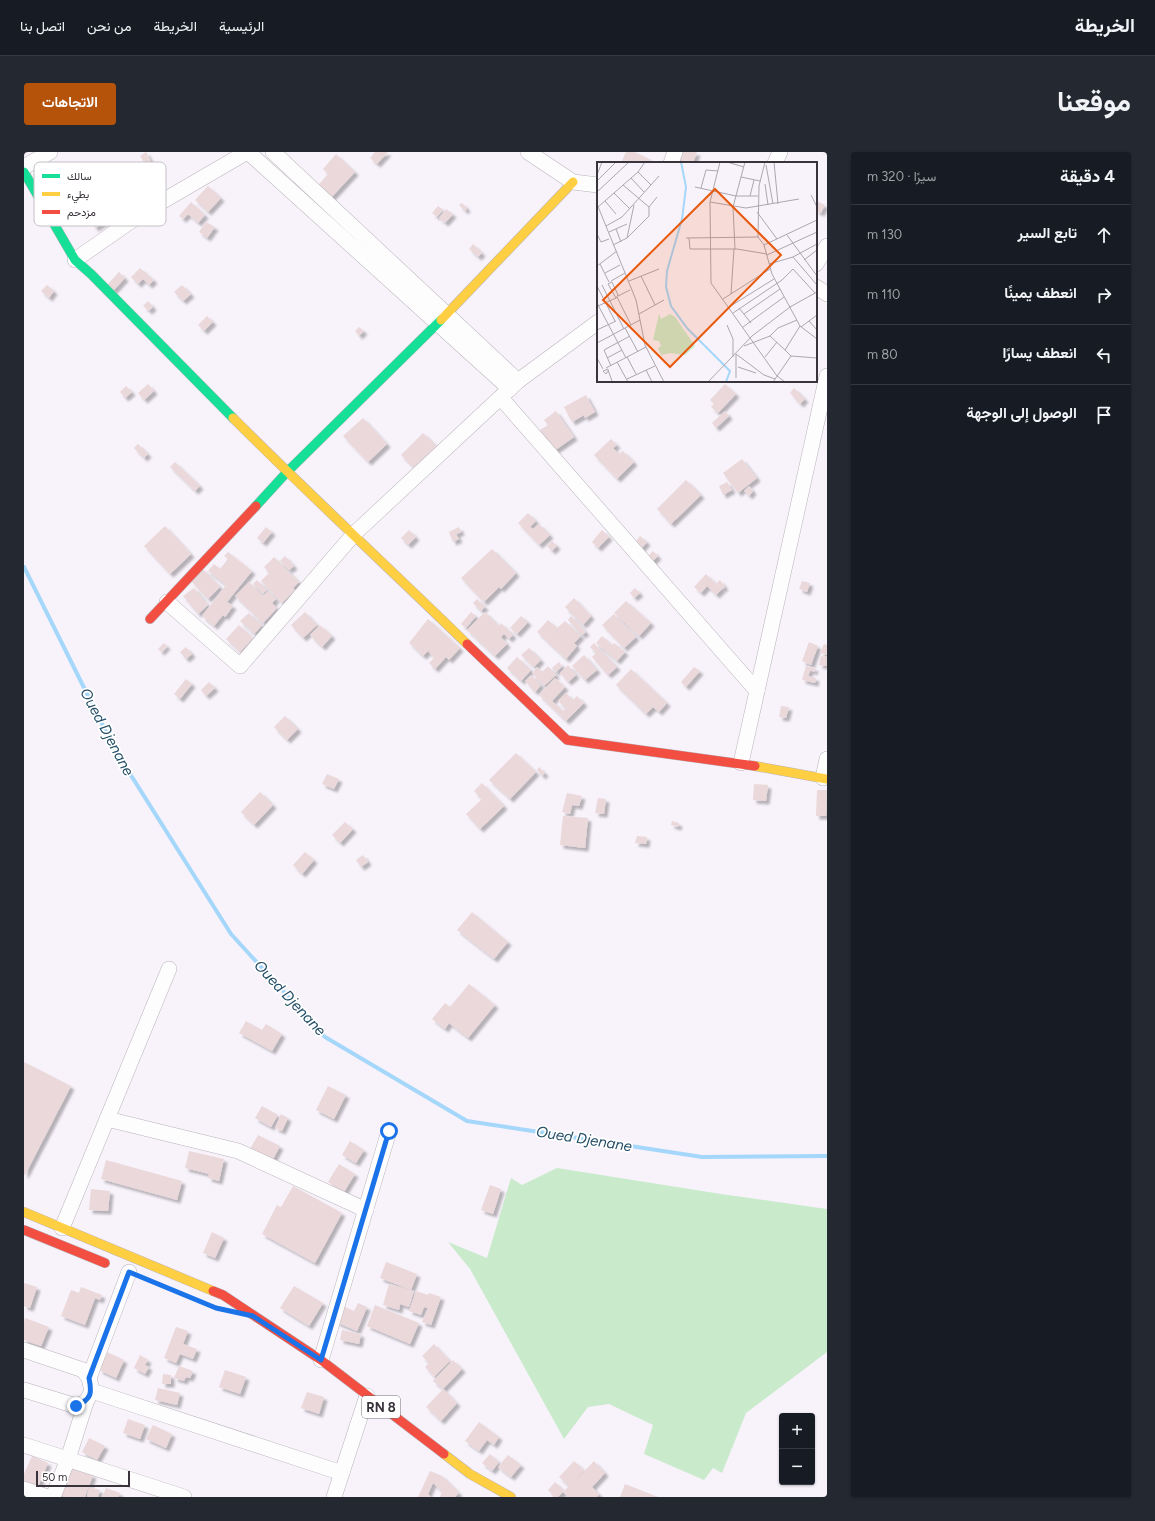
<!DOCTYPE html>
<html lang="ar">
<head>
<meta charset="utf-8">
<style>
	body { margin:0; font-family:Figtree,Vazirmatn,sans-serif; background:#242831; color:#f1f3f6; direction:rtl }
	.controls { position:absolute; right:12px; bottom:12px; display:grid; overflow:hidden; border-radius:4px; box-shadow:0 1px 3px #0004 }
	.controls button { width:36px; height:36px; display:grid; place-items:center; padding:0; border:0; border-bottom:1px solid #363941; background:#171b24; color:#f1f3f6; font:20px sans-serif }
	.scale { position:absolute; left:12px; bottom:10px; width:94px; box-sizing:border-box; padding-left:4px; border:2px solid #39333b; border-top:0; font-size:11px; line-height:14px; white-space:nowrap; color:#39333b; -webkit-text-stroke:3px #fff; paint-order:stroke }
	.stop { position:absolute; width:12px; height:12px; margin:-9px; border:3px solid #1a73e8; border-radius:50%; background:#fff }
	.stop.end { background:#1a73e8; border-color:#fff; box-shadow:0 1px 4px #0008 }
	.list { margin:0; padding:0; list-style:none }
	h2 { display:flex; justify-content:space-between; align-items:center; height:52px; margin:0; padding:0 16px; font-size:17px }
	h2 small { font-size:13px; font-weight:400; color:#9ea1a6 }
	.list li { display:grid; grid-template-columns:26px 1fr auto; gap:12px; align-items:center; box-sizing:border-box; height:60px; padding:0 16px; border-top:1px solid #363941 }
	.list b { display:block; font-size:15px; white-space:nowrap }
	.list em { font-size:13px; font-style:normal; color:#9ea1a6 }
	.icon { flex:none; width:22px; height:22px; fill:none; stroke:currentColor; stroke-width:2; stroke-linecap:round; stroke-linejoin:round }
	.map { position:relative; flex:none; width:803px; height:1345px; overflow:hidden; direction:ltr; border-radius:4px }
	header { display:flex; align-items:center; gap:24px; box-sizing:border-box; height:56px; padding:0 20px; background:#171b24; border-bottom:1px solid #363941 }
	header strong { font-size:19px }
	nav { display:flex; gap:22px; margin-inline-start:auto; font-size:14px }
	.intro { display:flex; align-items:center; justify-content:space-between; box-sizing:border-box; height:96px; padding:0 24px }
	h1 { margin:0; font-size:28px }
	.button { padding:10px 18px; border-radius:4px; background:#b45309; color:#fff; font-size:14px; font-weight:700 }
	main { display:flex; gap:24px; padding:0 24px }
	aside { flex:1; background:#171b24; border-radius:4px; box-shadow:0 1px 3px #0004 }
	.map>svg:first-child { display:block }
	.green { fill:#c9ebcc }
	.lines { fill:none; stroke-linecap:round; stroke-linejoin:round }
	.stream { stroke:#a4d7fa; stroke-width:4 }
	.building { fill:#ead8da; filter:url(#shadow) }
	.street-casing { stroke:#b9b4bb; stroke-width:16 }
	.fast-casing { stroke:#b9b4bb; stroke-width:10 }
	.slow-casing { stroke:#b9b4bb; stroke-width:10 }
	.jam-casing { stroke:#b9b4bb; stroke-width:10 }
	.street { stroke:#fefdfe; stroke-width:15 }
	.fast { stroke:#16e098; stroke-width:9 }
	.slow { stroke:#ffcf43; stroke-width:9 }
	.jam { stroke:#f24e42; stroke-width:9 }
	.route { stroke:#1a73e8; stroke-width:5 }
	.labels { text-anchor:middle; stroke-width:3.5; stroke-linejoin:round; paint-order:stroke }
	.shield { fill:#fff; stroke:#747076; stroke-width:1 }
	.shield-label { font-size:13px; font-weight:bold; fill:#39333b }
	.water-label { font-size:15px; font-style:italic; fill:#254f67; stroke:#fff }
	.inset-river { fill:none; stroke:#a4d7fa; stroke-width:2 }
	.inset-road { fill:none; stroke:#aca6ae; stroke-width:1 }
	.view { fill:#e8590c; fill-opacity:0.15; stroke:#e8590c; stroke-width:2 }
	.inset-edge { fill:none; stroke:#39333b; stroke-width:2 }
	.key { fill:#fff; stroke:#c4c2c4; stroke-width:1 }
	.key-label { font-size:11px; fill:#39333b }
</style>
</head>
<body>
<header>
<strong>الخريطة</strong>
<nav><a>الرئيسية</a><a>الخريطة</a><a>من نحن</a><a>اتصل بنا</a></nav>
</header>
<div class="intro"><h1>موقعنا</h1><a class="button">الاتجاهات</a></div>
<main>
<aside>
<h2>4 دقيقة<small>سيرًا · 320 m</small></h2>
<ul class="list">
<li><svg class="icon" aria-label="ahead" viewBox="0 0 24 24"><path d="M12 20V5M6 11l6-6 6 6"/></svg><div><b>تابع السير</b></div><em>130 m</em></li>
<li><svg class="icon" aria-label="right" viewBox="0 0 24 24"><path d="M7 20v-9h11M14 6l5 5-5 5"/></svg><div><b>انعطف يمينًا</b></div><em>110 m</em></li>
<li><svg class="icon" aria-label="left" viewBox="0 0 24 24"><path d="M17 20v-9H6M10 6l-5 5 5 5"/></svg><div><b>انعطف يسارًا</b></div><em>80 m</em></li>
<li><svg class="icon" aria-label="arrive" viewBox="0 0 24 24"><path d="M6 21V4h12l-3 4 3 4H6"/></svg><div><b>الوصول إلى الوجهة</b></div></li>
</ul>
</aside>
<div class="map">
<svg width="803" height="1345" viewBox="0 0 803 1345">
	<defs>
		<filter id="shadow"><feDropShadow dx="3.5" dy="3.5" stdDeviation="1" flood-color="#0004"/></filter>
	</defs>
	<rect width="100%" height="100%" fill="#f8f2fa"/>
	<polygon class="green" points="533,1016 697,1042 803,1057 803,1200 722,1261 698,1321 689,1316 680,1328 620,1302 629,1273 585,1252 564,1255 540,1287 446,1117 424,1090 463,1106 487,1026 498,1033"/>
	<g class="lines">
		<polyline class="stream" points="0,415 91,598 207,782 301,885 443,969 678,1005 803,1004"/>
	</g>
	<g class="building">
		<polygon points="122,0 127,9 121,12 116,4"/>
		<polygon points="351,0 364,0 353,12 346,6"/>
		<polygon points="602,0 611,0 627,8 626,11 597,11"/>
		<polygon points="653,0 673,0 669,11 665,11 651,6"/>
		<polygon points="312,2 331,20 304,49 291,37 304,22 299,17"/>
		<polygon points="78,34 94,62 71,76 55,48"/>
		<polygon points="184,34 197,46 184,60 171,48"/>
		<polygon points="792,49 801,53 797,61 792,59"/>
		<polygon points="167,50 181,63 174,71 164,62 159,67 155,64"/>
		<polygon points="438,51 443,56 441,59 435,53"/>
		<polygon points="414,54 419,58 413,65 408,61"/>
		<polygon points="422,57 429,62 421,71 415,66"/>
		<polygon points="182,70 191,75 183,86 175,80"/>
		<polygon points="449,92 458,101 454,105 445,97"/>
		<polygon points="116,116 130,128 125,133 119,127 114,132 107,125"/>
		<polygon points="95,120 101,126 89,139 83,133"/>
		<polygon points="23,133 30,139 25,146 17,139"/>
		<polygon points="158,133 167,142 159,149 150,140"/>
		<polygon points="124,149 129,155 125,159 119,154"/>
		<polygon points="183,164 189,170 180,179 174,173"/>
		<polygon points="335,175 340,179 335,184 331,179"/>
		<polygon points="124,232 130,239 120,248 114,241"/>
		<polygon points="701,232 712,242 694,261 687,255 690,252 686,248"/>
		<polygon points="102,234 108,240 101,246 96,240"/>
		<polygon points="770,236 781,247 776,252 766,241"/>
		<polygon points="562,243 571,260 561,266 560,263 548,270 540,255"/>
		<polygon points="532,259 550,285 530,299 516,278 524,273 520,268"/>
		<polygon points="701,259 705,264 692,276 688,271"/>
		<polygon points="339,266 363,292 344,310 319,284"/>
		<polygon points="399,281 417,299 395,321 377,303"/>
		<polygon points="587,287 593,293 589,296 595,302 599,299 610,310 593,327 570,303"/>
		<polygon points="114,292 124,302 120,306 110,296"/>
		<polygon points="718,307 733,326 714,341 699,321"/>
		<polygon points="151,310 176,334 171,339 146,315"/>
		<polygon points="662,328 677,343 647,372 633,357"/>
		<polygon points="703,330 708,338 699,343 695,334"/>
		<polygon points="725,334 729,339 725,344 720,339"/>
		<polygon points="504,361 512,369 506,375 509,377 515,372 526,383 515,393 494,371"/>
		<polygon points="141,374 167,402 146,422 120,394"/>
		<polygon points="242,375 248,380 239,391 233,386"/>
		<polygon points="435,375 437,380 432,382 435,387 429,390 425,380"/>
		<polygon points="385,378 392,385 384,393 377,386"/>
		<polygon points="578,378 585,385 574,396 568,390"/>
		<polygon points="616,384 623,390 615,399 609,393"/>
		<polygon points="528,389 533,394 528,399 523,394"/>
		<polygon points="468,397 492,421 477,437 475,435 460,450 437,426"/>
		<polygon points="629,399 634,404 627,411 622,406"/>
		<polygon points="204,400 228,419 203,450 209,454 201,465 199,463 190,474 178,464 202,433 184,419 190,412 196,417 204,407 200,404"/>
		<polygon points="261,404 270,414 265,418 256,409"/>
		<polygon points="250,405 275,430 269,436 271,438 258,451 237,429 245,421 240,415"/>
		<polygon points="179,417 196,435 184,447 167,429"/>
		<polygon points="682,422 698,437 692,443 683,434 677,441 670,435"/>
		<polygon points="233,428 243,438 239,442 229,432"/>
		<polygon points="696,428 701,435 698,437 693,431"/>
		<polygon points="778,429 786,431 783,440 775,437"/>
		<polygon points="225,430 239,444 244,439 252,447 248,451 253,456 239,471 211,444"/>
		<polygon points="170,436 184,453 174,462 159,444"/>
		<polygon points="611,436 616,441 610,446 606,441"/>
		<polygon points="550,446 567,464 559,473 541,455"/>
		<polygon points="453,447 461,455 457,459 449,451"/>
		<polygon points="602,449 627,471 615,484 590,461"/>
		<polygon points="281,460 293,473 279,486 267,473"/>
		<polygon points="447,460 452,464 442,476 437,472"/>
		<polygon points="461,460 475,474 477,471 489,483 485,487 480,482 477,485 483,492 471,504 443,478"/>
		<polygon points="225,461 238,473 230,482 216,469"/>
		<polygon points="590,462 612,485 600,496 578,473"/>
		<polygon points="497,464 504,470 493,482 486,476"/>
		<polygon points="547,464 562,480 558,483 544,468"/>
		<polygon points="404,467 436,496 425,508 422,505 411,517 405,511 410,506 404,499 399,504 385,491"/>
		<polygon points="524,468 533,476 541,469 557,484 550,491 553,494 542,507 513,480"/>
		<polygon points="215,473 229,486 216,500 202,487"/>
		<polygon points="296,473 308,484 298,495 286,483"/>
		<polygon points="578,484 588,493 590,491 601,500 593,509 572,491"/>
		<polygon points="785,490 794,494 787,513 778,509"/>
		<polygon points="140,491 143,494 137,500 134,497"/>
		<polygon points="570,491 593,515 584,523 568,505 572,501 566,495"/>
		<polygon points="800,492 803,493 803,503 796,501"/>
		<polygon points="162,495 168,502 162,507 156,500"/>
		<polygon points="505,496 517,508 510,515 497,503"/>
		<polygon points="560,503 573,518 561,528 548,514"/>
		<polygon points="797,504 803,505 803,514 795,513"/>
		<polygon points="493,505 507,518 497,529 483,516"/>
		<polygon points="535,510 538,514 532,520 528,516"/>
		<polygon points="544,513 552,523 544,530 536,521"/>
		<polygon points="524,514 532,523 520,534 508,521 513,515 518,520"/>
		<polygon points="782,514 791,516 790,520 786,518 784,524 792,526 791,531 778,528"/>
		<polygon points="670,515 676,519 662,535 657,530"/>
		<polygon points="607,517 643,551 635,560 629,555 622,562 592,533"/>
		<polygon points="507,523 517,533 511,540 501,529"/>
		<polygon points="531,526 541,535 528,549 539,559 542,556 534,549 542,541 549,548 553,544 560,551 542,569 515,543"/>
		<polygon points="162,527 168,532 156,547 150,542"/>
		<polygon points="185,530 191,536 182,544 177,538"/>
		<polygon points="757,554 765,555 762,566 755,565"/>
		<polygon points="261,564 274,577 263,588 250,575"/>
		<polygon points="492,601 512,620 486,647 465,628"/>
		<polygon points="515,615 521,621 518,624 513,618"/>
		<polygon points="303,622 315,627 310,637 298,632"/>
		<polygon points="458,631 480,654 456,677 442,662 458,647 450,639"/>
		<polygon points="730,632 744,633 742,649 729,648"/>
		<polygon points="793,638 803,638 802,664 792,664"/>
		<polygon points="236,640 249,653 230,673 217,660"/>
		<polygon points="543,641 558,644 555,654 548,653 546,662 538,660"/>
		<polygon points="574,646 582,647 580,662 571,661"/>
		<polygon points="539,664 564,666 561,696 536,693"/>
		<polygon points="648,669 655,671 654,675 647,673"/>
		<polygon points="321,670 329,677 316,691 308,683"/>
		<polygon points="613,684 623,685 622,692 611,691"/>
		<polygon points="281,700 290,708 278,722 269,713"/>
		<polygon points="339,703 344,710 337,715 332,708"/>
		<polygon points="448,760 484,790 470,807 433,778"/>
		<polygon points="445,832 471,853 444,886 425,871 421,877 408,867 421,851 426,855"/>
		<polygon points="222,869 238,878 242,872 258,882 248,899 215,881"/>
		<polygon points="0,910 47,934 1,1023 0,1022"/>
		<polygon points="304,934 322,943 310,967 292,958"/>
		<polygon points="238,954 254,963 247,975 231,966"/>
		<polygon points="257,962 264,966 258,979 251,976"/>
		<polygon points="234,983 256,994 248,1009 226,997"/>
		<polygon points="326,989 340,998 332,1011 318,1003"/>
		<polygon points="165,999 200,1007 195,1029 184,1026 185,1022 161,1016"/>
		<polygon points="82,1008 158,1029 153,1048 77,1027"/>
		<polygon points="315,1012 331,1022 320,1040 304,1030"/>
		<polygon points="466,1033 477,1037 469,1062 457,1058"/>
		<polygon points="269,1034 318,1061 291,1111 238,1082 253,1053 257,1055"/>
		<polygon points="67,1037 86,1039 84,1059 65,1058"/>
		<polygon points="188,1080 200,1086 191,1106 179,1101"/>
		<polygon points="362,1110 393,1122 387,1138 356,1126"/>
		<polygon points="0,1131 13,1135 6,1156 0,1154"/>
		<polygon points="365,1132 390,1139 385,1155 376,1152 375,1158 359,1153"/>
		<polygon points="270,1134 299,1151 285,1174 256,1156"/>
		<polygon points="57,1135 78,1143 76,1148 71,1146 61,1173 37,1164 47,1138 55,1141"/>
		<polygon points="392,1139 404,1143 405,1141 417,1145 407,1173 398,1170 404,1156 400,1155 397,1163 385,1159"/>
		<polygon points="334,1151 343,1155 333,1179 312,1170 319,1154 330,1159"/>
		<polygon points="351,1153 395,1171 386,1192 343,1174"/>
		<polygon points="1,1166 25,1175 17,1194 0,1188 0,1170"/>
		<polygon points="152,1175 164,1179 159,1192 173,1197 169,1207 156,1202 152,1211 140,1206"/>
		<polygon points="318,1178 337,1182 335,1192 316,1188"/>
		<polygon points="410,1192 426,1209 410,1225 401,1215 405,1211 398,1204"/>
		<polygon points="83,1200 100,1208 92,1226 75,1218"/>
		<polygon points="116,1203 124,1208 121,1213 125,1215 121,1222 110,1216"/>
		<polygon points="429,1208 438,1217 419,1237 433,1251 417,1269 402,1255 419,1237 409,1229"/>
		<polygon points="155,1214 169,1219 166,1226 162,1225 160,1229 150,1226"/>
		<polygon points="201,1218 222,1225 216,1242 195,1235"/>
		<polygon points="139,1222 147,1223 147,1232 138,1232"/>
		<polygon points="134,1236 156,1241 153,1253 131,1248"/>
		<polygon points="283,1240 300,1245 295,1262 277,1256"/>
		<polygon points="104,1267 121,1273 116,1287 99,1281"/>
		<polygon points="455,1270 475,1285 470,1293 463,1288 455,1299 441,1289"/>
		<polygon points="129,1273 148,1282 142,1296 122,1287"/>
		<polygon points="65,1286 81,1294 73,1308 58,1300"/>
		<polygon points="466,1302 475,1310 468,1319 458,1311"/>
		<polygon points="484,1303 497,1313 487,1325 474,1315"/>
		<polygon points="8,1304 24,1311 13,1337 0,1332 0,1322"/>
		<polygon points="550,1309 560,1318 550,1330 570,1309 581,1321 568,1335 575,1342 573,1345 544,1345 539,1340 545,1334 535,1325"/>
		<polygon points="43,1315 69,1323 61,1345 42,1345 34,1342"/>
		<polygon points="406,1319 418,1324 435,1341 431,1345 416,1345 418,1340 409,1331 404,1342 407,1345 394,1345"/>
		<polygon points="531,1330 540,1339 534,1345 531,1345 524,1338"/>
		<polygon points="601,1332 634,1345 596,1345"/>
		<polygon points="65,1335 76,1338 74,1345 63,1345"/>
		<polygon points="82,1336 96,1341 94,1345 78,1345"/>
	</g>
	<g class="lines">
		<defs>
			<g id="street">
				<polyline points="224,0 486,237"/>
				<polyline points="249,0 494,229"/>
				<polyline points="504,0 549,30 574,33"/>
				<polyline points="647,11 651,0"/>
				<polyline points="751,11 756,0"/>
				<polyline points="0,15 26,0"/>
				<polyline points="51,108 120,60 223,0"/>
				<polyline points="792,112 803,94"/>
				<polyline points="792,135 803,142"/>
				<polyline points="477,246 733,539"/>
				<polyline points="143,450 216,514 330,382 494,229 574,170"/>
				<polyline points="717,611 803,224"/>
				<polyline points="799,626 803,607"/>
				<polyline points="83,967 214,999 342,1058"/>
				<polyline points="38,1076 145,817"/>
				<polyline points="0,1198 59,1218 65,1226 68,1239 62,1250 52,1254 0,1238"/>
				<polyline points="297,1208 365,979"/>
				<polyline points="65,1226 105,1120"/>
				<polyline points="68,1239 318,1321"/>
				<polyline points="0,1293 160,1345"/>
				<polyline points="0,1337 24,1345"/>
				<polyline points="29,1345 44,1307 62,1250"/>
				<polyline points="310,1345 343,1244"/>
			</g>
			<g id="fast">
				<polyline points="0,20 51,108 67,122 209,266"/>
				<polyline points="232,354 263,320 417,168"/>
			</g>
			<g id="slow">
				<polyline points="417,168 549,30"/>
				<path d="M209,266C286,343 365,416 443,492"/>
				<polyline points="731,614 803,627"/>
				<polyline points="0,1060 189,1139"/>
				<polyline points="420,1302 446,1322 487,1345"/>
			</g>
			<g id="jam">
				<polyline points="126,467 232,354"/>
				<polyline points="443,492 543,588 731,614"/>
				<polyline points="0,1078 81,1111"/>
				<polyline points="189,1139 199,1143 297,1208 420,1302"/>
			</g>
		</defs>
		<use href="#street" class="street-casing"/>
		<use href="#fast" class="fast-casing"/>
		<use href="#slow" class="slow-casing"/>
		<use href="#jam" class="jam-casing"/>
		<use href="#street" class="street"/>
		<use href="#fast" class="fast"/>
		<use href="#slow" class="slow"/>
		<use href="#jam" class="jam"/>
	</g>
	<g class="lines">
		<path class="route" d="M52,1254C68,1247 68,1241 65,1226L105,1120L192,1156L229,1164L297,1208L365,979"/>
	</g>
	<g class="labels">
		<rect class="shield" x="338" y="1244" width="38" height="22" rx="3"/>
		<g class="shield-label">
			<text x="357" y="1260">RN 8</text>
		</g>
		<g class="water-label">
			<text transform="translate(83 580) rotate(62)" y="5">Oued Djenane</text>
			<text transform="translate(266 846) rotate(47)" y="5">Oued Djenane</text>
			<text transform="translate(560 987) rotate(9)" y="5">Oued Djenane</text>
		</g>
	</g>
	<g transform="translate(573 10)">
		<rect width="220" height="220" fill="#f8f2fa"/>
		<path d="M62,152L64,157L73,152L78,155L98,184L88,193L73,191L64,193L61,186L64,184L62,179L56,178Z" fill="#c9ebcc"/>
		<path class="inset-river" d="M84,0L89,25L85,57L70,109L69,125L74,144L90,166L133,209L129,220"/>
		<path class="inset-road" d="M123,0L113,40L114,121L180,214L188,220M130,0L147,5M168,0L162,24L161,75L167,83L175,112L203,164L220,177M177,0L181,42M169,3L176,42M41,10L48,0M0,13L5,0M144,15L163,19M34,16L47,30M0,19L19,0M168,22L171,43M26,23L52,45L60,35M98,25L139,34H161M104,26L109,8L121,9M0,30L32,0M17,31L33,47M214,33L220,45M153,34L157,18M8,39L19,52M113,40L149,46L202,37M0,42L39,138L48,183L67,220M1,45L41,10L54,23M160,50L180,77M9,64L25,55L62,14M19,67L24,80M12,70L30,62M0,72L4,80L12,77M190,73L220,114M30,76L52,54V45M89,76L161,75M92,76L93,87H140L170,92M16,83L30,76L37,43M167,83L220,58M138,87L136,45L148,0M170,93L220,70M196,95L220,123M207,98L220,88M3,102L12,120M172,102L196,95L220,82M0,104L20,89M8,111L23,103M44,114L58,143M14,119L28,111M32,119L62,107M15,120L21,133L19,136L11,122ZM5,123L27,167M0,124L18,159M134,132L137,87M21,134L33,128M20,135L34,163M126,137L173,107M0,141L29,196M1,144L19,136M132,145L177,117M142,146L154,161M136,151L185,118L196,107L218,131M42,152L67,138M147,152L183,127M212,159L220,168M130,163L136,177V195M203,164L188,188L194,194L220,196M146,165L187,135M204,165L220,153M28,166L41,190M0,168L19,159M0,181L43,158M147,184L173,174M188,188L173,174L181,166L200,158M139,192L167,213L178,217M30,195L39,212M168,195L180,180M0,196L6,207M10,196L25,188M20,200L31,220M14,204L7,188L33,174M141,205L159,211M9,206L49,185M49,208L55,220M11,209L9,212L6,209L11,207V208L15,219M139,216V192M30,217L58,204M111,220L155,174L193,145L220,130M176,220L194,194"/>
		<path class="view" d="M118,27L184,93L73,205L6,138Z"/>
		<rect width="220" height="220" class="inset-edge"/>
	</g>
	<rect x="10" y="10" width="132" height="64" rx="6" class="key"/>
	<rect x="18" y="22" width="18" height="4" fill="#16e098"/>
	<rect x="18" y="40" width="18" height="4" fill="#ffcf43"/>
	<rect x="18" y="58" width="18" height="4" fill="#f24e42"/>
	<g class="key-label">
		<text x="43" y="28">سالك</text>
		<text x="43" y="46">بطيء</text>
		<text x="43" y="64">مزدحم</text>
	</g>
</svg>
<div class="controls">
<button>+</button>
<button>−</button>
</div>
<div class="scale">50 m</div>
<div class="stop" style="left:365px;top:979px"></div>
<div class="stop end" style="left:52px;top:1254px"></div>
</div>
</main>
</body>
</html>
